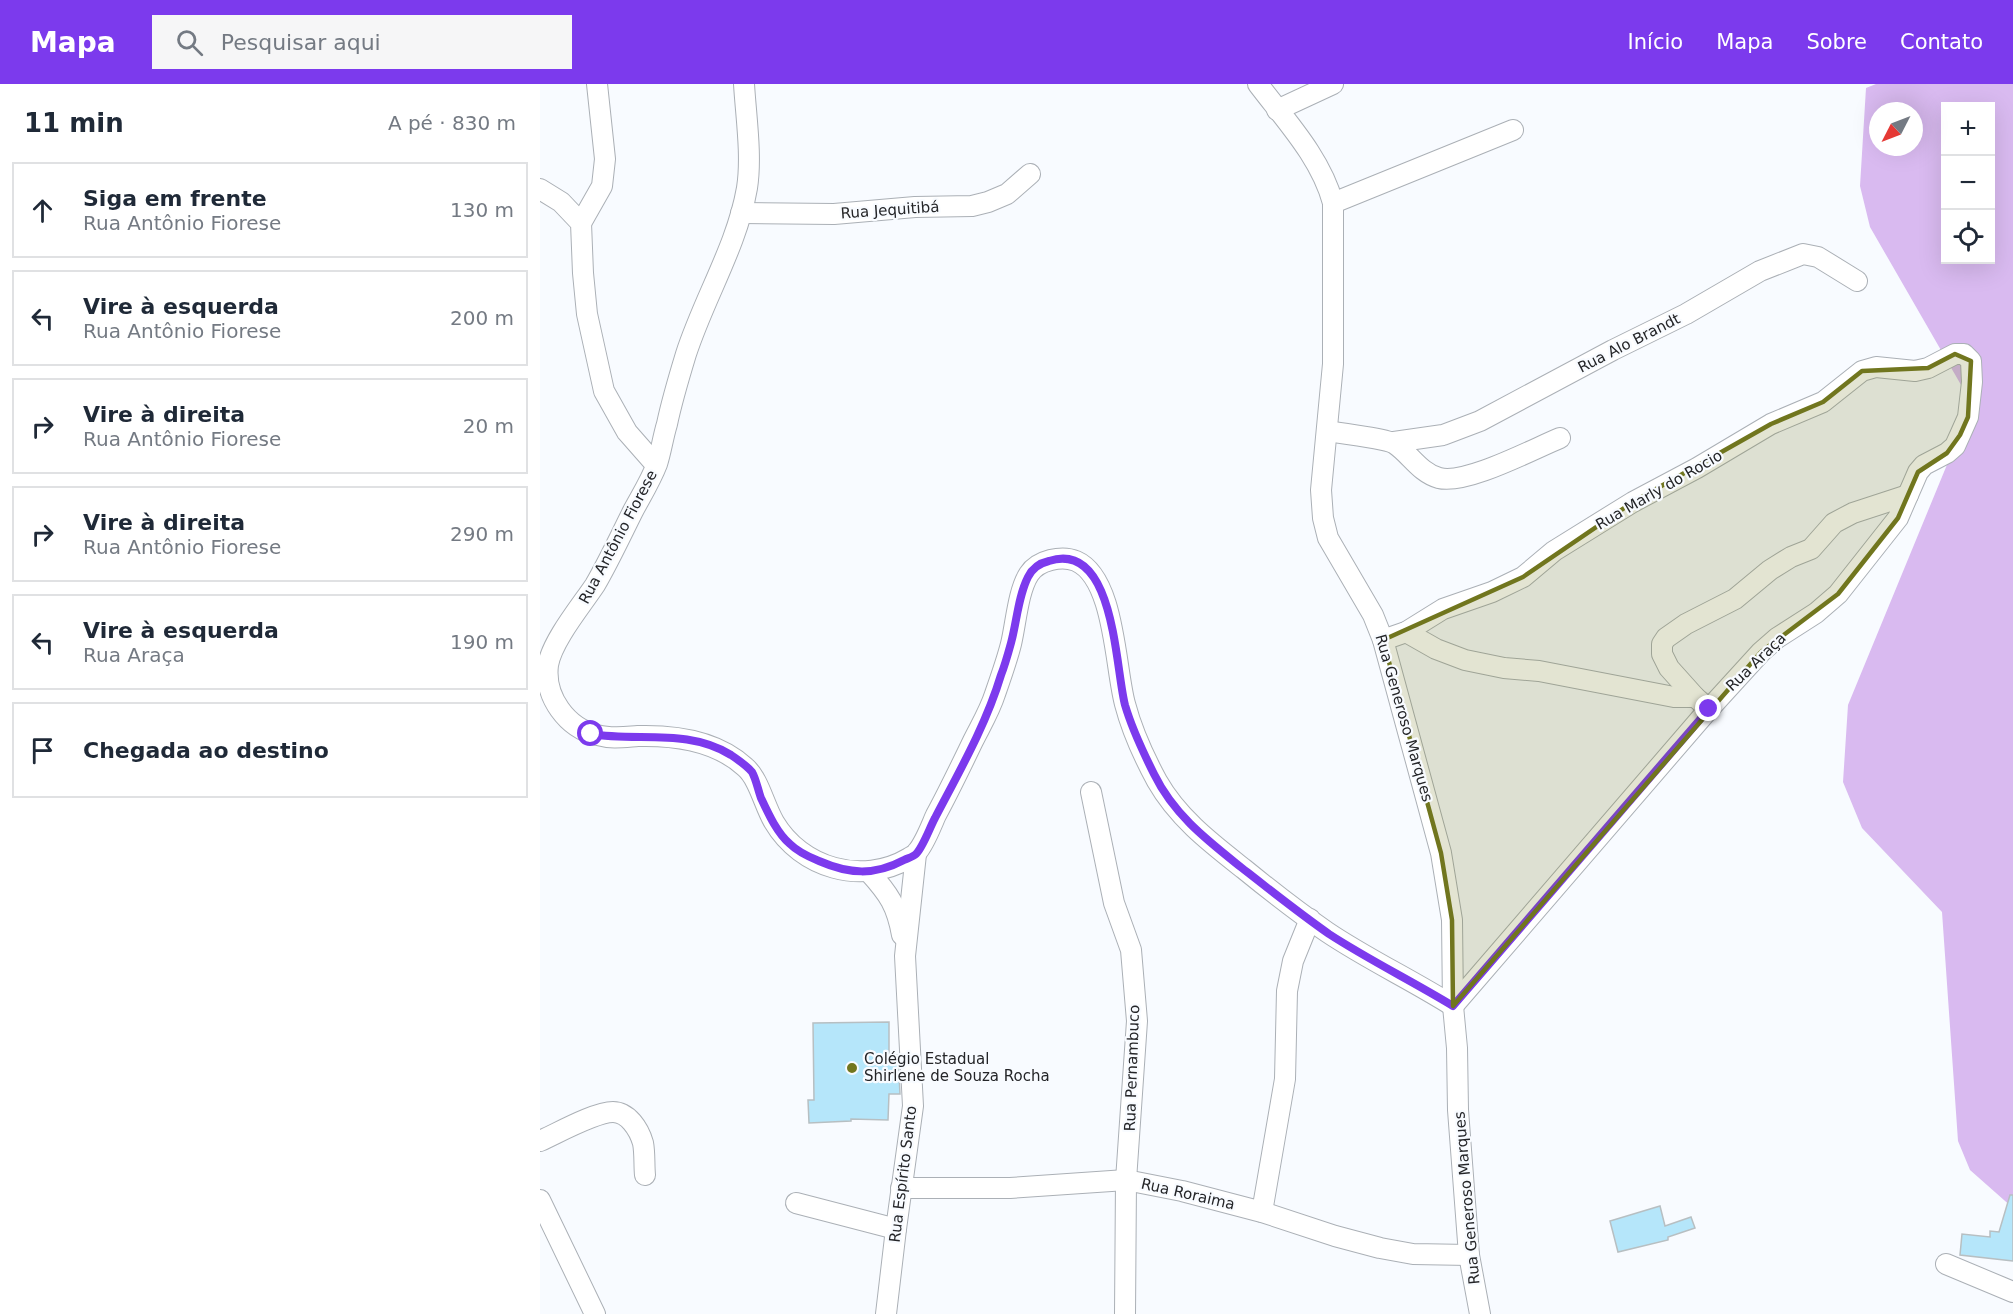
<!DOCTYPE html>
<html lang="pt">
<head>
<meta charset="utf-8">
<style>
	body { margin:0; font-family:"DejaVu Sans",sans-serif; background:#f6f6f7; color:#1f2937 }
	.controls { position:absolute; right:18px; top:18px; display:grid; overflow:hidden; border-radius:0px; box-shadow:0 6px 24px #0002 }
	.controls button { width:54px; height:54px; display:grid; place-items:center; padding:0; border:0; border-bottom:2px solid #e0e1e3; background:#fff; color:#1f2937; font:30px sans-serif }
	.compass { position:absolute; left:1329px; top:18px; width:54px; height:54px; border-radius:50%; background:#fff; box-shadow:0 6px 24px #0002; rotate:228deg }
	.stop { position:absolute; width:18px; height:18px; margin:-14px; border:4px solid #7c3aed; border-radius:50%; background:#fff }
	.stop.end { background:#7c3aed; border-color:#fff; box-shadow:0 2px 6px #0008 }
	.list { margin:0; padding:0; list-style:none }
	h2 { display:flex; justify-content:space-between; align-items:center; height:78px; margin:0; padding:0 24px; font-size:26px }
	h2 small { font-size:20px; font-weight:400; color:#747a83 }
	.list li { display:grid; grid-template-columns:39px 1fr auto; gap:18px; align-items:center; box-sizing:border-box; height:96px; margin:0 12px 12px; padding:0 12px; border:2px solid #e0e1e3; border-radius:0px }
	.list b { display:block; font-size:22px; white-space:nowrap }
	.list p { margin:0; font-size:20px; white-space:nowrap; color:#747a83 }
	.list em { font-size:20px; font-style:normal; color:#747a83 }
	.icon { flex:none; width:33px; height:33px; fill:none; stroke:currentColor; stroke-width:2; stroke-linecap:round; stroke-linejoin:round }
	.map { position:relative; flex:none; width:1473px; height:1230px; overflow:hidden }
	header { display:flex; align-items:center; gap:36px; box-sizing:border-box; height:84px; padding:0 30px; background:#7c3aed; color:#fff }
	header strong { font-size:28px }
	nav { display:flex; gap:33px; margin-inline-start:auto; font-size:21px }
	.search { width:420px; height:54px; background:#f6f6f7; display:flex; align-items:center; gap:15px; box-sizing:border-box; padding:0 21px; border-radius:0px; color:#747a83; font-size:22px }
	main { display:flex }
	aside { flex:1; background:#fff }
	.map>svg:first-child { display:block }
	.green { fill:#d9baf0; fill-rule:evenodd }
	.building { fill:#b5e6fa; stroke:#b7bfc2; stroke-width:1.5 }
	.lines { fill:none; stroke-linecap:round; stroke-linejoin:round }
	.minor-casing { stroke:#abb0b6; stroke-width:22 }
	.minor { stroke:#fff; stroke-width:20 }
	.route { stroke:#7c3aed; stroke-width:8 }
	.marked { fill:#71761e; fill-opacity:0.2; stroke:#71761e; stroke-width:4.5; stroke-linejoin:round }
	.poi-dot { fill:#71761e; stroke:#f8fbff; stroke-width:2 }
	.labels { text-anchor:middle; stroke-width:4.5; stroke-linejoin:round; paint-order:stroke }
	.street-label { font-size:15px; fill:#242528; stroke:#f8fbff }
	.poi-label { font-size:15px; fill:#242528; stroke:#f8fbff; text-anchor:start }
</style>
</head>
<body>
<header>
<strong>Mapa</strong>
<div class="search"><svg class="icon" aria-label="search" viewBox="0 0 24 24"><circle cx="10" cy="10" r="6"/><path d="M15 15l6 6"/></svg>Pesquisar aqui</div>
<nav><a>Início</a><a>Mapa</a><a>Sobre</a><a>Contato</a></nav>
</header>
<main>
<aside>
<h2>11 min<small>A pé · 830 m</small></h2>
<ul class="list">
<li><svg class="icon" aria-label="ahead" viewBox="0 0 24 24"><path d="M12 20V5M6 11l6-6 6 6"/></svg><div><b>Siga em frente</b><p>Rua Antônio Fiorese</p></div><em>130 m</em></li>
<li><svg class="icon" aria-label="left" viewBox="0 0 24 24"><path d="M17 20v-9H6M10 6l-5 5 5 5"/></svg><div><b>Vire à esquerda</b><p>Rua Antônio Fiorese</p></div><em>200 m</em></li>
<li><svg class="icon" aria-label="right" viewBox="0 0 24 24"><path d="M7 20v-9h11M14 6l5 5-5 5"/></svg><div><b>Vire à direita</b><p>Rua Antônio Fiorese</p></div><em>20 m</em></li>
<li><svg class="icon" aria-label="right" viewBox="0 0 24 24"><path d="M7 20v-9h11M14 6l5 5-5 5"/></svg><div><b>Vire à direita</b><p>Rua Antônio Fiorese</p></div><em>290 m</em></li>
<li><svg class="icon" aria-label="left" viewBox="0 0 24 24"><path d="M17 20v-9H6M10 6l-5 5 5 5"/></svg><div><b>Vire à esquerda</b><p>Rua Araça</p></div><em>190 m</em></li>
<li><svg class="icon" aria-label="arrive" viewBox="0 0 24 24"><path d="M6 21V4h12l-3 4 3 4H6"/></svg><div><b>Chegada ao destino</b></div></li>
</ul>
</aside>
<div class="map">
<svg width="1473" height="1230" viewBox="0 0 1473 1230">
	<rect width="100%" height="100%" fill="#f8fbff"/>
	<path class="green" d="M1336,0H1473V1124L1430,1086L1418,1057L1402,828L1322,744L1303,698L1308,621L1432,320L1330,143L1320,102L1326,4ZM1406,22H1450V176H1406ZM1338,27H1374V63H1338Z"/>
	<g class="building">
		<polygon points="349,938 349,971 358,971 360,1010 349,1010 348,1036 311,1035 311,1037 269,1039 268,1016 274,1016 273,939"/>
		<polygon points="1470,1111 1473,1111 1473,1177 1420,1171 1422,1150 1450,1153 1450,1147 1459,1148"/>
		<polygon points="1120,1122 1125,1142 1151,1133 1155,1144 1128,1153 1128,1156 1078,1168 1070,1137"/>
	</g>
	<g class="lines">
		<defs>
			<g id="minor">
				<path d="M204,0C206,33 212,72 207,104C197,162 164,214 146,270C139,293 132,316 127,340C123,353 121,368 117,380C111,396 101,412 93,427C81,451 69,477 55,501C41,522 12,557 8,581C4,613 27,644 57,651C71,655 84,653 98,652C136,651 177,657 205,683C219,695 224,721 234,738C261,784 322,802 369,774C372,772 375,771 377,768C385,759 391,742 396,731C409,707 421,682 433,657C441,641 450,626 455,610C461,593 467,576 471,560C476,539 478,507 489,490C498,476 522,471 536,477C575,494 575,584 585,620C592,647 604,673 617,697C638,734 671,759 704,785C731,807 759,829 787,848C827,875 872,896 913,922"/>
				<path d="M718,0C746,37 781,74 793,119V280L781,406L783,434L788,454L833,531L843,556L901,769L912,836L913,922L917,964L918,1026L929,1171L940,1230"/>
				<polyline points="737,26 793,0"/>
				<polyline points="0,105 21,118 41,139 43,189 47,230 64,307 87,348 116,381"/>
				<polyline points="793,119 973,46"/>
				<polyline points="201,129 294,130 375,123 432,122 448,118 467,110 490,90"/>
				<polyline points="41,139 62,102 65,75 57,0"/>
				<path d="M787,347C800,349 848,355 855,360C870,370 880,389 899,394C926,401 993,365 1020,354"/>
				<polyline points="854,358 903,351 940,337 1073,266 1146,230 1220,187 1263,170 1278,173 1317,197"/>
				<polyline points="866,548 896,565 925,576 964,584 999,587 1134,613 1155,613"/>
				<polyline points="843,556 866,548 903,525 952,508 983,493 1014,467 1093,418 1157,384 1231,340 1283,318 1322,287 1336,283 1375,287 1388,284 1415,270 1424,270 1431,277 1432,298 1428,333 1420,351 1415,362 1407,369 1384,381 1378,388 1358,434 1298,510 1276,529 1237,554 1221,568 1169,625 913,922"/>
				<polyline points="1169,625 1155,613 1129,584 1122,570 1122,560 1126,554 1146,540 1195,515 1230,486 1251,473 1271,465 1294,439 1313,429 1368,411"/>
				<polyline points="551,708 574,819 591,866 597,937 586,1096 585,1230"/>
				<path d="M329,788C349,810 357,822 362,851"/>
				<path d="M0,1057C18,1049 55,1028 73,1028C88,1028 99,1045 103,1059C105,1069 104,1081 105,1091"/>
				<polyline points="361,1104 470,1104 586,1096 642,1107 722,1128 795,1152 840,1164 873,1170 929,1171"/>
				<polyline points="0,1116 55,1230"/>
				<polyline points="256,1119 356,1145"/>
				<polyline points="722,1128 745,995 747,907 753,877 770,835"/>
				<polyline points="1406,1180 1473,1208"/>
				<polyline points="346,1230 356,1145 373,1022 365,872 376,770"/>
			</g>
		</defs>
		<use href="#minor" class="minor-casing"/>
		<use href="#minor" class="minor"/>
	</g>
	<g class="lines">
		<path class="route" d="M51,650C97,658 148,644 191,671C197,675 207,682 212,688C216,695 218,706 221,714C228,729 237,749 250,760C258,768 269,773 279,777C309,790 334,792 364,776C368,774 373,773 376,770C383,763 390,743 395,734C419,688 446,641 461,591C465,581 468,570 471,559C477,537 478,513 488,493C492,485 500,479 509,477C575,456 575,583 585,621C592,645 603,668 614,690C634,731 667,756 702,784C730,806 759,829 789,850C829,876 872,897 913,922L1169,625"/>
	</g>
	<path class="marked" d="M1415,270L1431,277L1428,333L1420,351L1407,369L1378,388L1358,434L1298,510L1221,568L913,922L912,836L901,769L843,556L983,493L1093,418L1231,340L1283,318L1322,287L1388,284Z"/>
	<circle class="poi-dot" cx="312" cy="984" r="6"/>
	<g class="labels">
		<g class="street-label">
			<text transform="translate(350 126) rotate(-4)" y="5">Rua Jequitibá</text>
			<text transform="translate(1089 259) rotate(-27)" y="5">Rua Alo Brandt</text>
			<text transform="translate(1119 406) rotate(-30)" y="5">Rua Marly do Rocio</text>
			<text transform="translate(78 453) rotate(-62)" y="5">Rua Antônio Fiorese</text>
			<text transform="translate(1216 578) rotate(-44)" y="5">Rua Araça</text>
			<text transform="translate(864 634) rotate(74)" y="5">Rua Generoso Marques</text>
			<text transform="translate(592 984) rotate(-88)" y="5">Rua Pernambuco</text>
			<text transform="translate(363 1090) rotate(-83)" y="5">Rua Espírito Santo</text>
			<text transform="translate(648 1110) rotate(13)" y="5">Rua Roraima</text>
			<text transform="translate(927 1114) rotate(-95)" y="5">Rua Generoso Marques</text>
		</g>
		<g class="poi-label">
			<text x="324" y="980">Colégio Estadual<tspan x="324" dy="17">Shirlene de Souza Rocha</tspan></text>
		</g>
	</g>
</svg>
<div class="controls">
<button>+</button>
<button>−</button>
<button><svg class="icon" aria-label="locate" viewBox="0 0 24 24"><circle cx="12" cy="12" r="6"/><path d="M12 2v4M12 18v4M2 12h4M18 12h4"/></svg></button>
</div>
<svg class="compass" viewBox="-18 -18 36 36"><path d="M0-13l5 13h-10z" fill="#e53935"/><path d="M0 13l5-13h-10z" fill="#747a83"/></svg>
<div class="stop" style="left:51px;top:650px"></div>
<div class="stop end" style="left:1169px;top:625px"></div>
</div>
</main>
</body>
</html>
